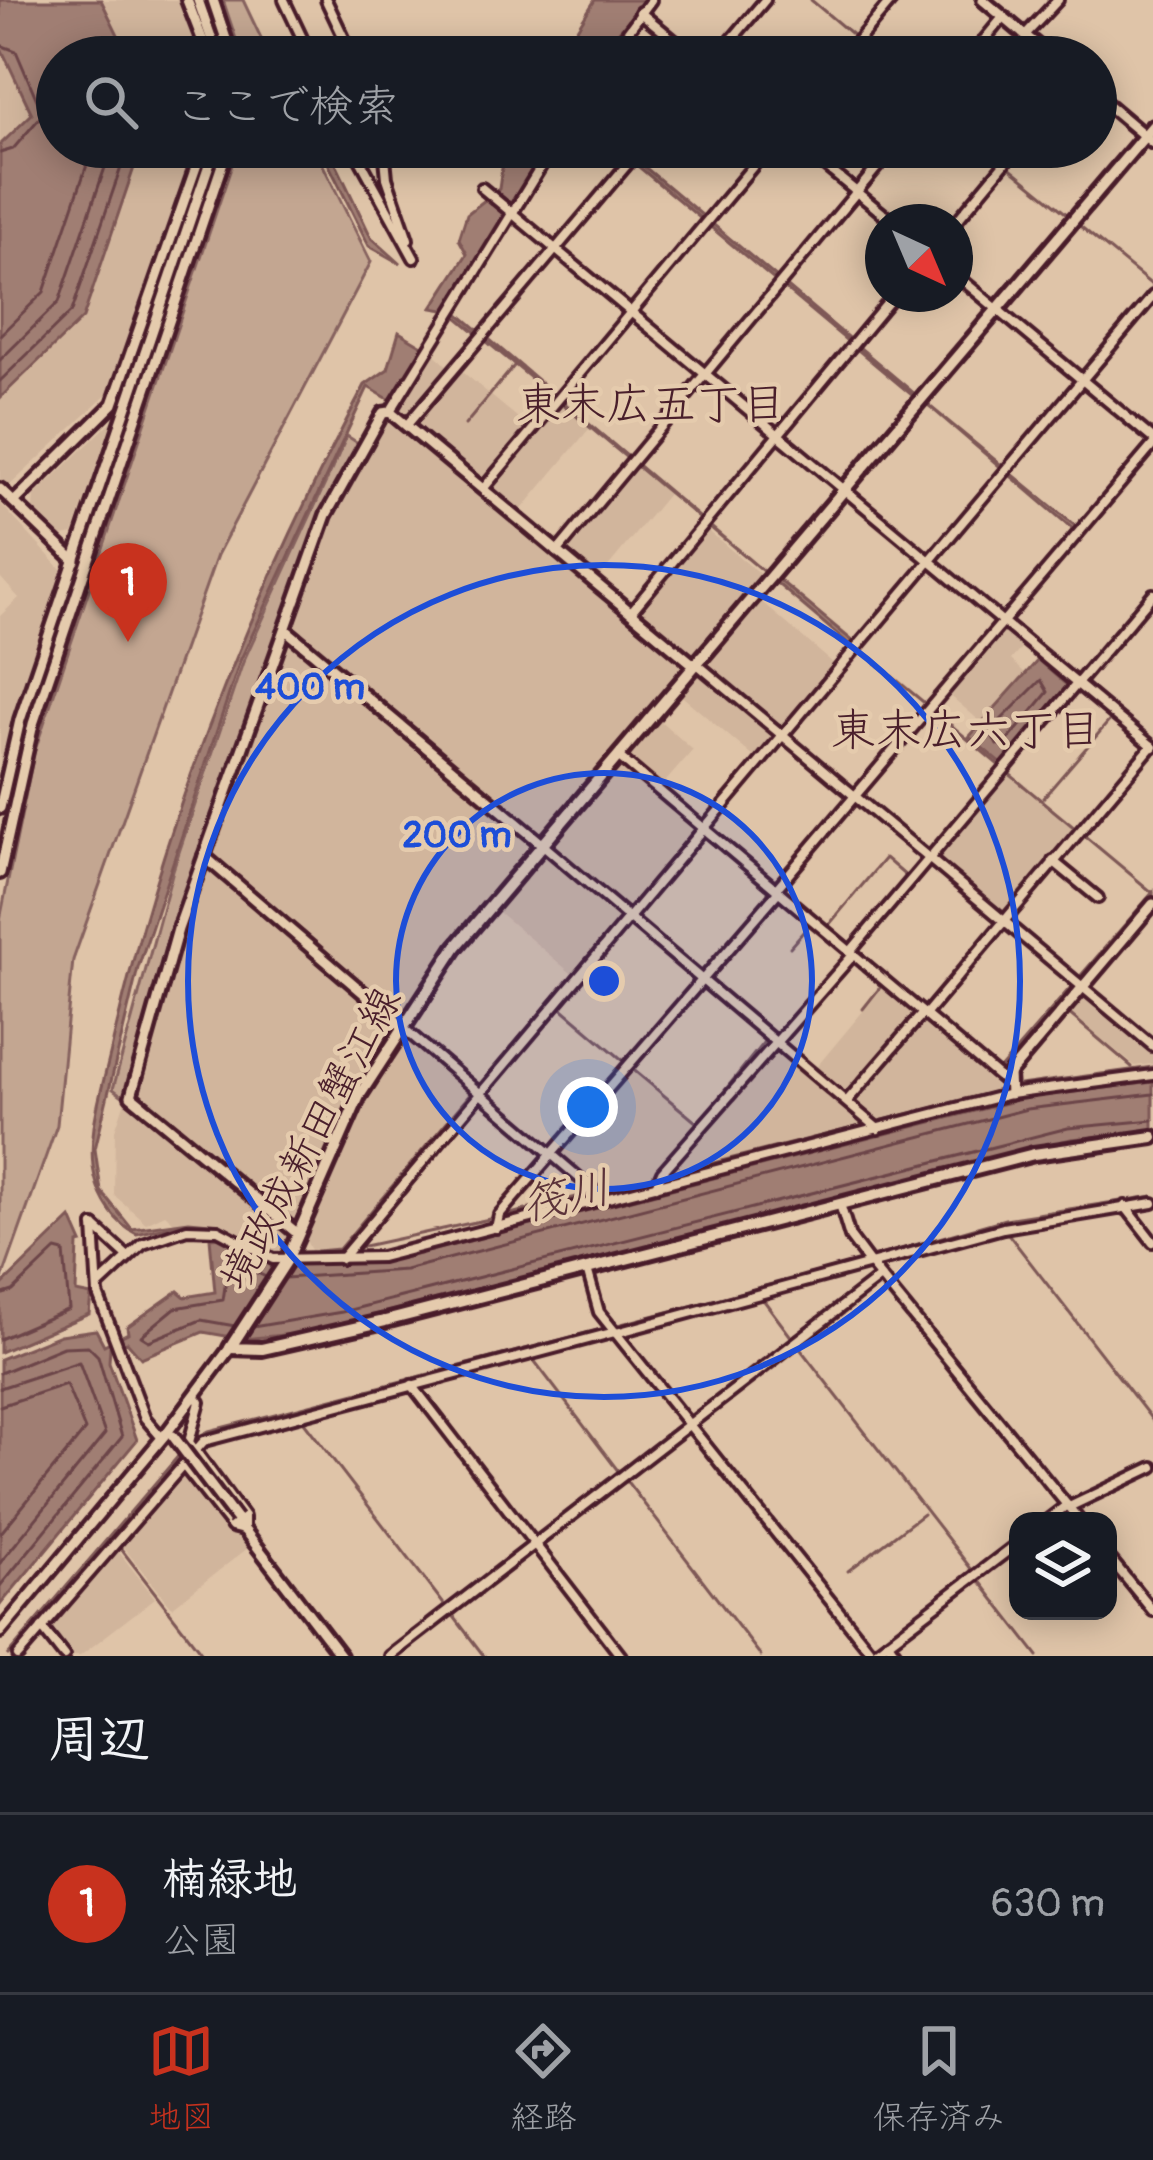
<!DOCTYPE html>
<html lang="ja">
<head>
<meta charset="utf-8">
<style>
	body { margin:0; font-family:Pangolin,"Klee One",sans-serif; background:#242831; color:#f1f3f6 }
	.controls { position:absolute; right:36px; bottom:36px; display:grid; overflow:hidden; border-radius:24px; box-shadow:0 6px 30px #0003 }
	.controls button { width:108px; height:108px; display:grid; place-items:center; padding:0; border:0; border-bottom:3px solid #363941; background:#171b24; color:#f1f3f6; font:60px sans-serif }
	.compass { position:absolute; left:865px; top:204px; width:108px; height:108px; border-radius:50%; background:#171b24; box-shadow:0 6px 30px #0003; rotate:136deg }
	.you { position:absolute; left:588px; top:1107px; width:42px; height:42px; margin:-30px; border:9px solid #fff; border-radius:50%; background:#1a73e8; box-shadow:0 0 0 18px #1a73e833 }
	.badge { display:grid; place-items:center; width:78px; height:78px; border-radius:50%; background:#c8321e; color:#fff; font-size:39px; font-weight:700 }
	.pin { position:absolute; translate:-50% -99px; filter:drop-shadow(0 3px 6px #0008) }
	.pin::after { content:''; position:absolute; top:63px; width:42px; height:36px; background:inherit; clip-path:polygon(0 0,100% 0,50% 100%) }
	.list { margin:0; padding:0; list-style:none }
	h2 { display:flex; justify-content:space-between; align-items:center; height:156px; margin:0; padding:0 48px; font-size:51px }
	h2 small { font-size:39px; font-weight:400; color:#9ea1a6 }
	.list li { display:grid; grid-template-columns:78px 1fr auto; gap:36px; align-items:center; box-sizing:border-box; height:180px; padding:0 48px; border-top:3px solid #363941 }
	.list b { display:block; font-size:45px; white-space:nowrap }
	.list p { margin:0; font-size:39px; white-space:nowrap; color:#9ea1a6 }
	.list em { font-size:39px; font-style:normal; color:#9ea1a6 }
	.icon { flex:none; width:66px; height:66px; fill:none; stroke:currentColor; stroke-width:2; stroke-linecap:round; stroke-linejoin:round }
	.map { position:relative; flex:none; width:1153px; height:1656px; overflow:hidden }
	.search { position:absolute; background:#171b24; box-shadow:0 6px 30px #0003; left:36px; right:36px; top:36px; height:132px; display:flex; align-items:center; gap:30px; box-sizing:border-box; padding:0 42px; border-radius:66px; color:#9ea1a6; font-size:45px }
	.sheet { height:336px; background:#171b24 }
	nav { display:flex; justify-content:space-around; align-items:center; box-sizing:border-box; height:168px; border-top:3px solid #363941; background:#171b24; font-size:33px; color:#9ea1a6 }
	nav a { display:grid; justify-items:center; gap:6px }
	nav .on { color:#c8321e }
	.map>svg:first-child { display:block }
	.built { fill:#d1b59c }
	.green { fill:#c3a691; stroke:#86625e; stroke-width:3 }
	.water { fill:#a07e73; stroke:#7e5856; stroke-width:3 }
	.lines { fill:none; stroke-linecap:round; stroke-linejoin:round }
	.shore { stroke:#6c4548; stroke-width:3 }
	.stream { stroke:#7e5856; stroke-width:3 }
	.minor-casing { stroke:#4a1f2b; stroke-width:16 }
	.tertiary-casing { stroke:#4a1f2b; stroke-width:18 }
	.secondary-casing { stroke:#4a1f2b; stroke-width:20 }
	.minor { stroke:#e5cbad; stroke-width:8 }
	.tertiary { stroke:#e5cbad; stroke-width:9 }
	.secondary { stroke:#e5cbad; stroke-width:10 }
	.tertiary-bridge-casing { stroke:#4a1f2b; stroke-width:18; stroke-linecap:butt }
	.tertiary-bridge { stroke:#e5cbad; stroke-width:9 }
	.ring { fill:none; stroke:#1d4ed8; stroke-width:6 }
	.labels { text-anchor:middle; stroke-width:9; stroke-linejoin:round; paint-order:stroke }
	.street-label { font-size:42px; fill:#4a1f2b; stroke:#e5cbad }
	.neighbourhood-label { font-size:45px; fill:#4a1f2b; stroke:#e5cbad }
	.water-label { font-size:45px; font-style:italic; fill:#5b3239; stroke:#e5cbad }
	.centre { fill:#1d4ed8; stroke:#e5cbad; stroke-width:6 }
	.ring-label { font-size:36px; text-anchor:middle; font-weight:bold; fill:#1d4ed8; stroke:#e5cbad; stroke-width:9; stroke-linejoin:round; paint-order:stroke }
</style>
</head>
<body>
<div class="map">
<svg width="1153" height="1656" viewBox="0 0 1153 1656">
	<rect width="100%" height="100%" fill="#dfc4a8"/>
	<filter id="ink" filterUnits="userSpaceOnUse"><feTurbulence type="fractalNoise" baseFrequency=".00833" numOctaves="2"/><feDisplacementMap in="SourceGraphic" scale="24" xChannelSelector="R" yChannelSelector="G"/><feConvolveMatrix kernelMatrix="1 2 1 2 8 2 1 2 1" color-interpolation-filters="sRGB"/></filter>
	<g filter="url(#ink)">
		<g class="built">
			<polygon points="101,0 180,0 200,57 129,57"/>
			<polygon points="0,46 32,115 0,145"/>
			<polygon points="141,147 196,147 114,388 7,488 0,481 0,398 83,318"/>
			<polygon points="430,350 451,369 407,420 395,408"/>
			<polygon points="458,368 530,428 482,483 413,425"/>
			<polygon points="559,402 589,429 518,514 489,486"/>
			<polygon points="390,418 684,664 544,833 538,834 295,631 292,624 331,516"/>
			<polygon points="112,421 73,534 62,536 33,508 34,496"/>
			<polygon points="632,464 668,494 597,580 561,549"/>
			<polygon points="0,503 61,569 0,766 0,616 19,598 0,577"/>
			<polygon points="705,528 761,575 691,658 636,612"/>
			<polygon points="757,598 834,664 779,728 703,663"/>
			<polygon points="1002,630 1024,645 1011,660 1025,673 981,722 947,693"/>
			<polygon points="290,641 530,842 401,1013 211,850"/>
			<polygon points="696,670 775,733 755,758 677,692"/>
			<polygon points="656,717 693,750 660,788 622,756"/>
			<polygon points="622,762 697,827 625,910 549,846"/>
			<polygon points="1006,773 1075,830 1000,916 933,860"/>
			<polygon points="546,850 622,914 571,973 495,909"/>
			<polygon points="207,867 392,1025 291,1223 138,1090 169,972"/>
			<polygon points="884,986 918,1014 845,1097 814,1070"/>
			<polygon points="1083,992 1153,1050 1153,1064 1135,1066 1067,1011"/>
			<polygon points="924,1019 999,1089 875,1121 851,1100"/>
			<polygon points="404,1031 473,1089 338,1248 311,1250 305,1239 335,1162"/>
			<polygon points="774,1046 868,1123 664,1174"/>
			<polygon points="629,1068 696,1124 656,1177 600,1190 557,1153"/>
			<polygon points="126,1098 288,1234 277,1254 217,1222 174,1222 165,1214 146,1223 114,1195 115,1130"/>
			<polygon points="180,1473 188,1475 248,1548 172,1607 119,1542"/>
			<polygon points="115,1547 155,1598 80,1656 67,1656 47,1627"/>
		</g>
		<g class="green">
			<polygon points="223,0 243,0 270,57 242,57"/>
			<polygon points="238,147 314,147 371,262 217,555 73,960 57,1125 0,1285 0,920 34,753"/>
			<polygon points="347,436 361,445 323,511 198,853 124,1097 113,1089 173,870 243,662"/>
		</g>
		<g class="water">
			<polygon points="0,0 101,0 129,57 57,57 57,147 141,147 83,318 0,398 0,145 32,114 0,46"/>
			<polygon points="595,0 646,0 596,57 559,57"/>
			<polygon points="320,147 328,147 371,237 401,264 369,246"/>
			<polygon points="505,147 549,147 451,307 764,572 450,311 432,308 467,254 459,239 467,214 499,189"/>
			<polygon points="615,147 621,147 915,394 913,396"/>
			<path d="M399,332L424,347L392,401L368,387L240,661L138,968L95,1149L101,1191L132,1229L189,1221L220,1224L171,1226L137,1234C116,1225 100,1200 95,1177C85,1135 104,1084 113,1042C165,814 255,591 365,385L388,369Z"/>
			<polygon points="927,404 1078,528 1075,531"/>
			<polygon points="778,579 855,643 702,823 850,645 773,580"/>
			<polygon points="1038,660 1069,687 1003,765 969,737"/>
			<polygon points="709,825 999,1070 1153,892 1153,898 1000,1074"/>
			<polygon points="1153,1082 1153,1131 1071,1139 303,1333 243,1339 203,1332 141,1358 127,1342 110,1347 109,1362 137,1440 0,1605 0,1359 60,1335 96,1330 104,1345 128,1333 127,1327 178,1291 185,1297 215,1292 210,1238 222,1237 272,1266 403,1258 1025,1098"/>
			<polygon points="1153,1196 994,1225 208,1435 181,1457 7,1656 192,1440 209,1431 818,1273 1005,1219"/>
			<polygon points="71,1218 82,1243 78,1244 76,1292 91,1295 89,1314 0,1352 0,1287"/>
		</g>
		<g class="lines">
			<g class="shore">
				<polyline points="0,45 16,51 43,114 13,149 0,153"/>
				<polyline points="0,335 44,292 93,147"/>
				<polyline points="0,360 59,302 112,147"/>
				<polyline points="0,381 72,311 128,147"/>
				<polygon points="1041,680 1048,692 1005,744 997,745 990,731"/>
				<polyline points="285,1278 405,1270 1027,1109 1153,1094"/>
				<polyline points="0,1295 13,1291 56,1250 64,1252 69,1309 0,1339"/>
				<polyline points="235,1326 201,1320 149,1341 141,1336 175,1308 223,1300 229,1260 266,1277"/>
				<polyline points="253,1327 342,1312 1068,1128 1153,1120"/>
				<polyline points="0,1373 63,1347 88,1346 98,1356 122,1437 0,1586"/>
				<polyline points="0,1388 79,1362 105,1434 0,1563"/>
				<polyline points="0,1406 66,1384 85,1430 0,1534"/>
			</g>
			<g class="stream">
				<polyline points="811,0 855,37"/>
				<polyline points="861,43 878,57"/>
				<polyline points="986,147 1001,160"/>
				<polyline points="1008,166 1068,215"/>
				<polyline points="1080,226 1153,286"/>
				<polyline points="1006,310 1145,145"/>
				<polyline points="924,406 999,318"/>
				<polyline points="465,425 514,366"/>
				<polyline points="862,479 919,411"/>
				<polyline points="791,563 837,508"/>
				<polyline points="860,650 927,705"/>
				<polyline points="695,656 762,576"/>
				<polyline points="934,711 1001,767"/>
				<polyline points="1007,772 1076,829"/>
				<polyline points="1043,798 1111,719"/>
				<polyline points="1081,833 1153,893"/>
				<polyline points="626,911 697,829"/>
				<polyline points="828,926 885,858 908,878"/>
				<polyline points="790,947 810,924"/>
				<polyline points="558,1005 625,1062"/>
				<polyline points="863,1009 882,985"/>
				<polyline points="1067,1012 1132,1067"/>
				<polyline points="630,1067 697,1123"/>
				<polyline points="1020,1085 1153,1067"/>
				<polyline points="478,1086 622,917"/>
				<polyline points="701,1120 767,1038"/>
				<polyline points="876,1122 998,1091"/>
				<polyline points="665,1175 865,1125"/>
				<polyline points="621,1186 654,1178"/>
				<polyline points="503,1216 592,1193"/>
				<polyline points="218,1224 272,1253"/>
				<polyline points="1006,1231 1153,1421"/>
				<polyline points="355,1248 494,1218"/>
				<polyline points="317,1251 339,1249 472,1092"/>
				<polyline points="762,1298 792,1338"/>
				<polyline points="798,1346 972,1570"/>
				<polyline points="533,1359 619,1472"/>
				<polyline points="301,1418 446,1607"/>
				<polyline points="625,1479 761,1656"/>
				<polyline points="118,1545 204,1656"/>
				<polyline points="848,1571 923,1514"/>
				<polyline points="979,1580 1038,1656"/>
				<polyline points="452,1614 484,1656"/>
			</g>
			<defs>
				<g id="minor">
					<polyline points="284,0 311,57"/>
					<polyline points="326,0 353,57"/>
					<polyline points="640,12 694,57"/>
					<polyline points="1025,35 1058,0"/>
					<polyline points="609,57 651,0"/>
					<polyline points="717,57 765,0"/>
					<polyline points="844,57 892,0"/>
					<polyline points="970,57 1003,17"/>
					<polyline points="353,147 414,258"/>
					<polyline points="384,147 387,178 408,239"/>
					<polyline points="802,147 893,222"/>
					<polyline points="482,188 1153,747"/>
					<polyline points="955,223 1018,147"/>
					<polyline points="955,274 1153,439"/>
					<polyline points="390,412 553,147"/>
					<polyline points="406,426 642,147"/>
					<polyline points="483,489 769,147"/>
					<polyline points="557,552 894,147"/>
					<polyline points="631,612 895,294"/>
					<polyline points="696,663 1153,1046"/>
					<polyline points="618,756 1006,1083"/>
					<polyline points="542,844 878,1129"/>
					<polyline points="1053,861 1098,898"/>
					<polyline points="776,889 1153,445"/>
					<polyline points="850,952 1153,594"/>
					<polyline points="925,1015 1152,746"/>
					<polyline points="401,1026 604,1199"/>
					<polyline points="847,1101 923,1013"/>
					<polyline points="656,1186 662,1172 853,955"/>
					<polyline points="840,1204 850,1237 871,1265 1080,1521"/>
					<polyline points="1125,1206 1153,1242"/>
					<polyline points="94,1226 98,1294 145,1418 162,1438"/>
					<polyline points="94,1226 128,1257"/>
					<polyline points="496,1228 499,1215 779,891"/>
					<polyline points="341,1259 1153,296"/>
					<polyline points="587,1269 599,1312 873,1654"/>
					<polyline points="99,1285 143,1244 187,1229 218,1230 273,1259 381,1257 1010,1094 1153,1075"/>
					<polyline points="616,1333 1003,1228 1153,1203"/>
					<polyline points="412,1385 621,1656"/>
					<polyline points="183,1465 232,1527 244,1530 244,1517 189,1442 200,1402 195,1396"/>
					<polyline points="1069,1507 1153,1467"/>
					<polyline points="1046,1521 1067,1505"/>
					<polyline points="1108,1556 1153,1611"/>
					<polyline points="42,1628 64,1656"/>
					<polyline points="888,1642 898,1656"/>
					<polyline points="871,1655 1018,1543"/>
					<polyline points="18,1656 204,1441 615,1332"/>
					<polyline points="390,1656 880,1277"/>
				</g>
				<g id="tertiary">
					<polyline points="187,0 209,57"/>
					<polyline points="198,0 218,57"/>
					<polyline points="213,0 232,57"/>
					<polyline points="983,0 1051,57"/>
					<polyline points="1096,95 1153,143"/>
					<polyline points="0,489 75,561"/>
					<polyline points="14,502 113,404 203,147"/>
					<polyline points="286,630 542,844"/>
					<polyline points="0,808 20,720 215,147"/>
					<polyline points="204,856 401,1025"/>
					<polyline points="0,873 33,724 228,147"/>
					<polyline points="1010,1094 1009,1074 1153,904"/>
					<polyline points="298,1234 131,1096 178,929 326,515 383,413 390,412 694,665"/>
					<polyline points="236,1519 341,1656"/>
					<polyline points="0,1632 168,1431 230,1348"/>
				</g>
				<polyline id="secondary" points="1153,126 456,947 359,1096 287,1260 230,1348 262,1349 385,1321 1034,1154 1153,1137"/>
			</defs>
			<use href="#minor" class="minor-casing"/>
			<use href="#tertiary" class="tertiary-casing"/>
			<use href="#secondary" class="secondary-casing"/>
			<use href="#minor" class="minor"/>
			<use href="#tertiary" class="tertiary"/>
			<use href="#secondary" class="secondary"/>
			<defs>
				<polyline id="tertiary-bridge" points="173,1436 236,1519"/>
			</defs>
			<use href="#tertiary-bridge" class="tertiary-bridge-casing"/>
			<use href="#tertiary-bridge" class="tertiary-bridge"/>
		</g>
	</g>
	<circle cx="604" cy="981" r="208" fill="#1d4ed8" fill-opacity=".12"/>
	<g class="ring">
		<circle cx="604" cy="981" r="208"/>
		<circle cx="604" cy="981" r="416"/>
	</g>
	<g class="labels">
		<g class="street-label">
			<text transform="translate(309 1138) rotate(-62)" y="15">境政成新田蟹江線</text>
		</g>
		<g class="neighbourhood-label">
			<text x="651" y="419">東末広五丁目</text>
			<text x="966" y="745">東末広六丁目</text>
		</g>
		<g class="water-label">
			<text transform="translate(566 1195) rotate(-13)" y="16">筏川</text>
		</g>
	</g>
	<circle cx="604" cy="981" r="18" class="centre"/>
	<g class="ring-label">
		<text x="310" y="699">400 m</text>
		<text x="457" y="847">200 m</text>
	</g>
</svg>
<div class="controls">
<button><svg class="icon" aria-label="layers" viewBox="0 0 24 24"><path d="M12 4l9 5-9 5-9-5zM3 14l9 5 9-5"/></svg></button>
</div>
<svg class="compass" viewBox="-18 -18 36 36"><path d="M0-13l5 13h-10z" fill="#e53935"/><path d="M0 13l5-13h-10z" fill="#9ea1a6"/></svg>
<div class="you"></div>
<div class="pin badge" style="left:128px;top:642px">1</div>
<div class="search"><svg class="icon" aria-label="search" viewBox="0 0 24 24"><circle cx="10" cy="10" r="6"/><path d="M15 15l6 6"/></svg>ここで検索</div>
</div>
<section class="sheet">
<h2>周辺<small></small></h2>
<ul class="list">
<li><span class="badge">1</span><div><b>楠緑地</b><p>公園</p></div><em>630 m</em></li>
</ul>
</section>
<nav>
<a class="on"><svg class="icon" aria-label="map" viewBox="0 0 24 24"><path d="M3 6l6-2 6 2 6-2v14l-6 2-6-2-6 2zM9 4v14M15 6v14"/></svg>地図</a>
<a><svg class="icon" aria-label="directions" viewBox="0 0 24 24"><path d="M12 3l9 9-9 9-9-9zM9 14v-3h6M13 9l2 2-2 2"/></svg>経路</a>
<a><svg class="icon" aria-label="saved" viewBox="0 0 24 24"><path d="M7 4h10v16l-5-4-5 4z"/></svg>保存済み</a>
</nav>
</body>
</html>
